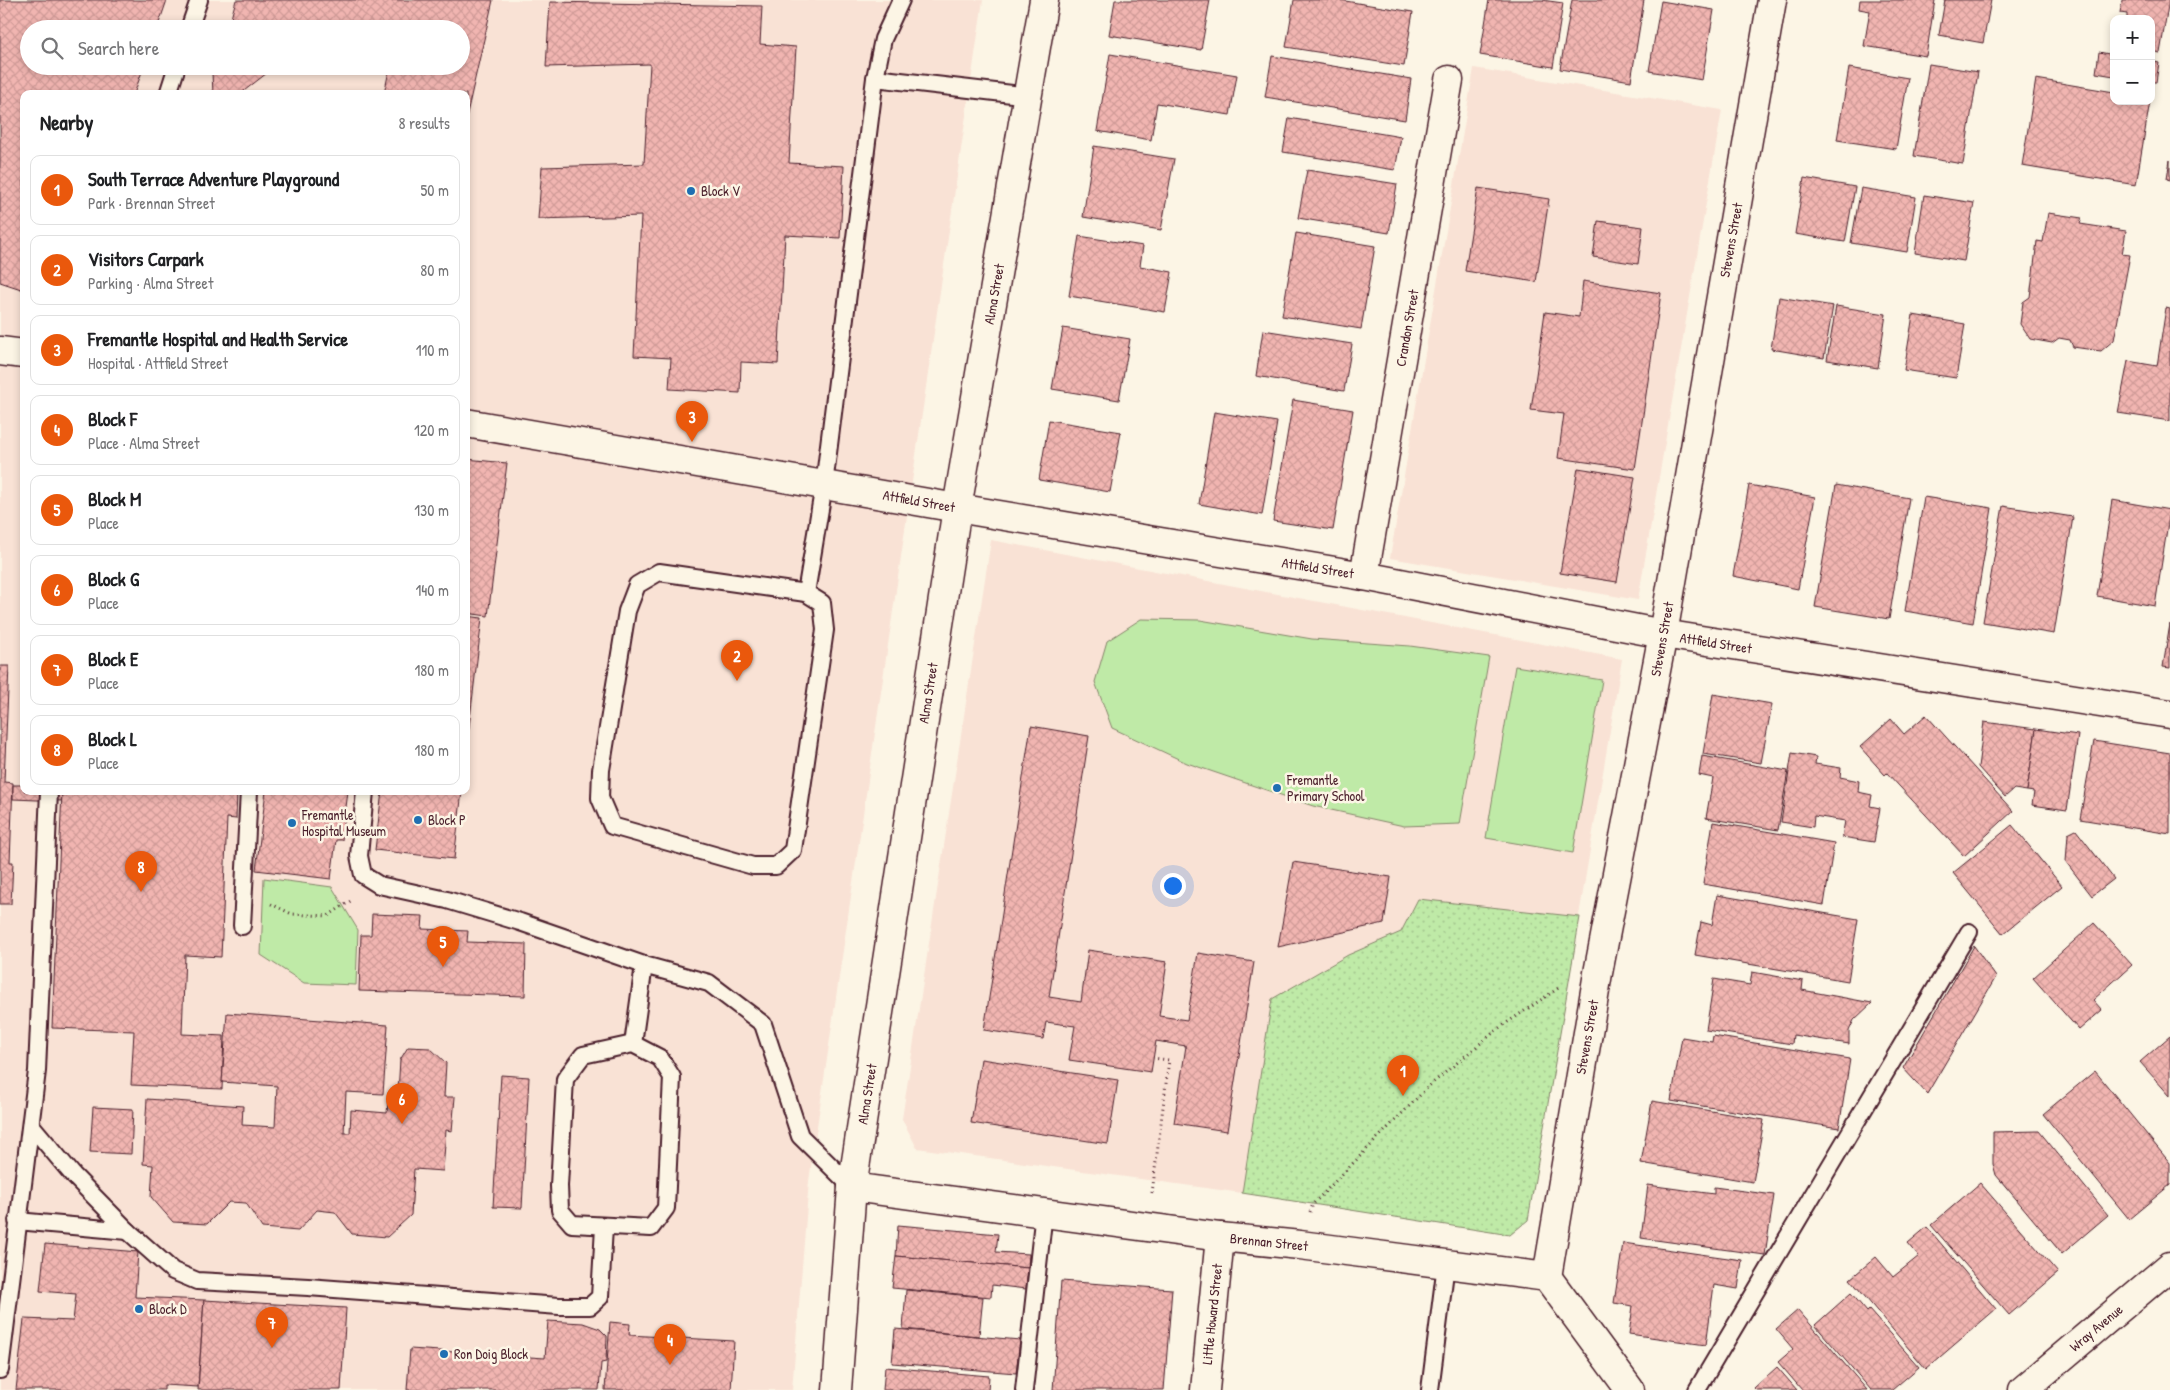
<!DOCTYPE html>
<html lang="en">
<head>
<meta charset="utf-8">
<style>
	body { margin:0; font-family:"Patrick Hand",sans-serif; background:#f2f2f2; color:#202124 }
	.controls { position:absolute; right:15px; top:15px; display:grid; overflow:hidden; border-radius:10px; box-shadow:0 2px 8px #0003 }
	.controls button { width:45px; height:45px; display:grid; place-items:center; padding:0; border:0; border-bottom:1px solid #e0e0e0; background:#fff; color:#202124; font:25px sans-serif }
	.you { position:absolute; left:1172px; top:885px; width:18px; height:18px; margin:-12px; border:4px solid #fff; border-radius:50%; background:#1a73e8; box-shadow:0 0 0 8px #1a73e833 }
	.badge { display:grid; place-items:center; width:32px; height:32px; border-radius:50%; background:#ea580c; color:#fff; font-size:16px; font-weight:700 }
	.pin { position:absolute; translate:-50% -41px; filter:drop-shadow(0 1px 2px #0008) }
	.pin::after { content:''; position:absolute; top:26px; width:18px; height:15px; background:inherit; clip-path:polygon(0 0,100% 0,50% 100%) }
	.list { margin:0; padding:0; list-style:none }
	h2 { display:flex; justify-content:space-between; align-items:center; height:65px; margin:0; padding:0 20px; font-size:21px }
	h2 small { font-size:16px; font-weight:400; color:#757577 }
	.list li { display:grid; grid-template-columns:32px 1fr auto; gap:15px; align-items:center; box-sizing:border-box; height:70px; margin:0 10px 10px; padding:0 10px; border:1px solid #e0e0e0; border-radius:10px }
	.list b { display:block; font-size:19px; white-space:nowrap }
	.list p { margin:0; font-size:16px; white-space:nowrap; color:#757577 }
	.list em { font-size:16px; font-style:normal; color:#757577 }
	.icon { flex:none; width:28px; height:28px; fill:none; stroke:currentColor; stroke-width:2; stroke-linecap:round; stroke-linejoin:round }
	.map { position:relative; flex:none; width:2170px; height:1390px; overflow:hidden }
	.search { position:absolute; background:#fff; box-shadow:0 2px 8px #0003; left:20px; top:20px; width:450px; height:55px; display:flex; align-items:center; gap:12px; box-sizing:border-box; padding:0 18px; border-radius:28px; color:#757577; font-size:19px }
	.panel { position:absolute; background:#fff; box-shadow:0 2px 8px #0003; left:20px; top:90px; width:450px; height:705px; border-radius:10px }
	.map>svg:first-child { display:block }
	.built { fill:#f9e2d5; fill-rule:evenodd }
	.grass { fill:url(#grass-dots); stroke:#848469 }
	.garden { fill:#bfeaa7; stroke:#848469 }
	.building { fill:url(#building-cross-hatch); stroke:#4a1f2b }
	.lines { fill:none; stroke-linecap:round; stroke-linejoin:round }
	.lane-casing { stroke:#4a1f2b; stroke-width:20 }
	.street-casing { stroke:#4a1f2b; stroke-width:31 }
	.secondary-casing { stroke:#4a1f2b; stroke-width:31 }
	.path { stroke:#4a1f2b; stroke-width:3; stroke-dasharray:1 4; stroke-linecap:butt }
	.lane { stroke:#fcf5e5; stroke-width:16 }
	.street { stroke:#fcf5e5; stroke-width:28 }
	.secondary { stroke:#fcf5e5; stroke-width:28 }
	.poi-dot { fill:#1f6fb2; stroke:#fcf5e5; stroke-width:2 }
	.labels { text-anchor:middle; stroke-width:5; stroke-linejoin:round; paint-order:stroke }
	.poi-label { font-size:14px; fill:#4a1f2b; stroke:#fcf5e5; text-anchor:start }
	.street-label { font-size:14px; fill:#4a1f2b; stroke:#fcf5e5 }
</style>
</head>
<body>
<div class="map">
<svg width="2170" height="1390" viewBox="0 0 2170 1390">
	<defs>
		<pattern id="grass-dots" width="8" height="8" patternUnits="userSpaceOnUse" patternTransform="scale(1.25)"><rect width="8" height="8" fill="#bfeaa7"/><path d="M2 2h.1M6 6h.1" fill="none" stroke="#a6c890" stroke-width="1.8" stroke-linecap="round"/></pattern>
		<pattern id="building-cross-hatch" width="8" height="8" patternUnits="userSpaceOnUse" patternTransform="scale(1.25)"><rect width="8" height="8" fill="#f1b5b1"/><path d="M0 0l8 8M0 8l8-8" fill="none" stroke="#d09b98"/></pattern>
	</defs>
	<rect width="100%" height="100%" fill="#fcf5e5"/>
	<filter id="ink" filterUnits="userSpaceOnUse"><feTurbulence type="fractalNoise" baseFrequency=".02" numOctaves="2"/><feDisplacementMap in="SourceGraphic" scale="10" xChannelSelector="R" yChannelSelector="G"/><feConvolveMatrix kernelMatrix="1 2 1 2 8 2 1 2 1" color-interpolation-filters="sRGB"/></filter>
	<g filter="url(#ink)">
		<g class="built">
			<path d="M0,0H983L809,1181L792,1390H0ZM29,29H461V66H29ZM24,94H466V791H24Z"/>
			<polygon points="1474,68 1722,110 1638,600 1390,558"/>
			<polygon points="991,540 1622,659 1528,1220 1510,1235 1242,1193 917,1148 902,1119"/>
		</g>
		<polygon class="grass" points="1418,899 1580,917 1528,1220 1510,1235 1242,1193 1272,999 1348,955 1401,932"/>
		<g class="garden">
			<polygon points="1141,619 1200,620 1312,639 1410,646 1489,657 1460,824 1404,826 1313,806 1187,763 1112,728 1095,682 1107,641"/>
			<polygon points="1515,666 1602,680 1573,853 1486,838"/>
			<polygon points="264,878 332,887 358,930 356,985 304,983 261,955"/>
		</g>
		<g class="building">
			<polygon points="0,0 167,0 157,29 29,29 29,66 144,66 134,94 24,94 24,290 0,282"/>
			<polygon points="236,0 493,0 466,118 466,94 384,94 390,66 461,66 461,29 228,29"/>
			<polygon points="1115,0 1210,0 1201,50 1109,35"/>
			<polygon points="1294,0 1339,0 1413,12 1404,66 1286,47"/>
			<polygon points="1489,0 1542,0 1563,3 1553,67 1480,55"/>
			<polygon points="1572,0 1644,0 1631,81 1560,69"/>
			<polygon points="1860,0 1935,0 1926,56 1864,46 1870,11 1859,9"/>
			<polygon points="1945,0 1991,0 1983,43 1939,35"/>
			<polygon points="2122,0 2169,0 2160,53 2151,51 2151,19 2127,19 2127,14 2120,13"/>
			<polygon points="1661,1 1714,10 1702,80 1649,71"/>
			<polygon points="550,2 762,6 760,44 796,47 789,163 844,166 840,238 785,235 778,364 741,362 740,393 669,389 671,358 634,356 641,216 538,219 542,167 644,164 650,64 546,67"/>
			<polygon points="2099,52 2114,55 2114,76 2096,73"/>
			<polygon points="1110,54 1237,75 1230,115 1157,103 1151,140 1097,131"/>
			<polygon points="1272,56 1411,79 1405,120 1265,97"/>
			<polygon points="2151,61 2159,63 2156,82 2151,82"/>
			<polygon points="1929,64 1978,72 1963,164 1914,156"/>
			<polygon points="214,66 276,66 240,94 213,94 212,73"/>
			<polygon points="1849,68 1908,78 1896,149 1837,140"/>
			<polygon points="2036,79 2114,92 2114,101 2150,101 2136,185 2022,166"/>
			<polygon points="1289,118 1401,137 1395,170 1283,152"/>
			<polygon points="1094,146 1174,159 1161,230 1083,217"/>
			<polygon points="2170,160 2170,180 2167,179"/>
			<polygon points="1307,170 1397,184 1389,233 1298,218"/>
			<polygon points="1804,178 1855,187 1845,242 1795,234"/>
			<polygon points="1478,188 1549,199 1536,282 1465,271"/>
			<polygon points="1861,188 1916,197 1907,252 1851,243"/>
			<polygon points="1924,195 1974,203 1964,261 1915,253"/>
			<polygon points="2048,213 2082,218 2080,224 2126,231 2122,254 2130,255 2114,340 2101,351 2073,347 2070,340 2059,338 2052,343 2030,339 2020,324 2023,302 2030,297 2037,241 2043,242"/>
			<polygon points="1598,221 1643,227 1638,264 1593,257"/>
			<polygon points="1296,233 1375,246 1361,329 1282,316"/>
			<polygon points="1079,236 1143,246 1140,266 1172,272 1165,312 1069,296"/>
			<polygon points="1583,281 1661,293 1635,469 1558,458 1564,414 1531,410 1545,312 1579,317"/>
			<polygon points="1779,297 1833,306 1824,358 1771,349"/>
			<polygon points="1836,306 1886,314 1878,368 1827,360"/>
			<polygon points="2166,308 2170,309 2170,421 2118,413 2128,361 2157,366"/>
			<polygon points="1913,315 1965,324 1956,378 1904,370"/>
			<polygon points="1063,328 1130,339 1119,400 1052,389"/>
			<polygon points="1263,330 1352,344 1344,391 1256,376"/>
			<polygon points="1293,400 1353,410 1333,530 1273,521"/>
			<polygon points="1214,412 1277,422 1262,515 1199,504"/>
			<polygon points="1049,420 1121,432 1110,492 1039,480"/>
			<polygon points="466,459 507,463 488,616 466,613"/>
			<polygon points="1578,468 1635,477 1617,582 1560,573"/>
			<polygon points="1749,485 1815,497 1798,589 1733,576"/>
			<polygon points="1836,485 1909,498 1889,619 1815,607"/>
			<polygon points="1924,497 1992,508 1973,623 1905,611"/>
			<polygon points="2112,500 2170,510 2155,606 2097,596"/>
			<polygon points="2003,506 2073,517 2054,634 1983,622"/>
			<polygon points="466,616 482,618 466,752"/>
			<polygon points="2170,624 2170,668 2163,667"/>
			<polygon points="0,666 9,666 4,782 13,783 10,862 13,862 11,904 0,904"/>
			<polygon points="1713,694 1772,704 1761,763 1703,754"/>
			<polygon points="1926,715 2013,811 1964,856 1887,773 1885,775 1860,747 1891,719 1904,734"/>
			<polygon points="1984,722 2036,729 2027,791 2014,789 2005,797 1978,767"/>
			<polygon points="1031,726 1089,736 1049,997 1081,1002 1088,950 1167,962 1159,1016 1187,1020 1198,953 1254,962 1227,1131 1174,1123 1186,1046 1156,1041 1151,1072 1069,1060 1075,1026 1046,1022 1043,1039 984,1030"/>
			<polygon points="2036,729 2078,735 2067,810 2032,805 2034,792 2027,791"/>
			<polygon points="2094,741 2170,753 2170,834 2080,819"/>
			<polygon points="1792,753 1816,757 1815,764 1841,768 1840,777 1859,781 1858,792 1872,795 1870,806 1880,808 1874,842 1842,837 1845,821 1814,816 1813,827 1781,822"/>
			<polygon points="1702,756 1788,771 1778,830 1706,818 1713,778 1699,775"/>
			<polygon points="13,785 24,785 24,791 62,791 62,801 13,799"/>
			<polygon points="62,791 237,791 236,819 227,818 221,957 185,955 182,1034 224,1036 222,1089 131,1085 134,1031 52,1028"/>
			<polygon points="266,791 348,791 342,840 336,840 331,879 256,870"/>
			<polygon points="382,791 462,791 454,859 375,850"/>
			<polygon points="1713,822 1834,843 1824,905 1703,884"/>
			<polygon points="2012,825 2062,886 2003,934 1953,873"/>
			<polygon points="2076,830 2114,879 2092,896 2066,862 2068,834"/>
			<polygon points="1293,862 1391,877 1384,923 1278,947"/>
			<polygon points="1717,895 1858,919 1848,981 1695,955 1701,922 1712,925"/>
			<polygon points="372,914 423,916 422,929 468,931 467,942 526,944 525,996 359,991 361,935 371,935"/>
			<polygon points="2094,923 2132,965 2093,1000 2102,1010 2079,1030 2033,978"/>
			<polygon points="1974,946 1996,977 1927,1094 1903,1068"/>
			<polygon points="1752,972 1803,981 1802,990 1872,1003 1854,1020 1849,1031 1849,1044 1793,1035 1792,1044 1706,1030 1714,979 1750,985"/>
			<polygon points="227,1013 388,1025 383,1094 346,1092 344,1133 350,1133 351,1110 387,1113 389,1092 398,1092 400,1060 408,1047 430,1048 446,1063 444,1097 455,1097 452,1131 446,1130 443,1171 414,1169 411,1215 387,1237 352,1234 335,1212 317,1210 298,1231 262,1228 246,1203 229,1202 207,1224 173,1222 151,1197 153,1165 143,1164 147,1099 243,1106 242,1125 275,1127 277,1086 222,1082"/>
			<polygon points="1713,1036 1850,1059 1839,1128 1671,1101 1682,1037 1712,1042"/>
			<polygon points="2170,1036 2170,1096 2140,1062"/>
			<polygon points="981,1059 1118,1080 1108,1144 971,1123"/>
			<polygon points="2095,1071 2170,1163 2170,1185 2129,1219 2043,1114"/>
			<polygon points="501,1075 529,1077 522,1208 493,1207"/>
			<polygon points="1652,1101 1764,1120 1753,1182 1641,1163"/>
			<polygon points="93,1107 133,1109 131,1154 90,1152"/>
			<polygon points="2039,1131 2108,1215 2062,1254 1996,1175 1993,1164 1993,1132"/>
			<polygon points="1980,1183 2058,1273 2009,1315 1931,1225"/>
			<polygon points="1648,1185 1714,1194 1714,1187 1774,1195 1765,1255 1641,1238"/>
			<polygon points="898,1225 998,1234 996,1252 1029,1254 1028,1268 896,1256"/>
			<polygon points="1927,1227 1996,1309 1926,1369 1850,1279 1876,1257 1893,1277 1919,1256 1908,1243"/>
			<polygon points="1623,1243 1742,1260 1738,1289 1714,1285 1706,1345 1629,1334 1633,1306 1614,1303"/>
			<polygon points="45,1244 138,1252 135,1297 204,1300 198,1387 164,1385 164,1390 16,1390 24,1319 73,1321 76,1294 40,1291"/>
			<polygon points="896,1256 1028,1268 1026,1289 992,1285 991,1297 892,1288"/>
			<polygon points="1061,1281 1172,1289 1164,1390 1053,1390"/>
			<polygon points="906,1290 983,1297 979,1336 903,1329"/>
			<polygon points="1851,1293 1867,1312 1869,1310 1919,1367 1892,1390 1871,1390 1815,1325"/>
			<polygon points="204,1300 346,1308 341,1390 198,1390"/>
			<polygon points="1798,1310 1867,1390 1802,1390 1778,1362 1793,1349 1776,1329"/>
			<polygon points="548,1321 583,1323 600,1329 607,1336 606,1362 601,1363 599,1390 407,1390 410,1349 545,1358"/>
			<polygon points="610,1322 630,1324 629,1335 734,1341 731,1390 605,1390"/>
			<polygon points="895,1329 1020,1340 1016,1373 892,1363"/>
			<polygon points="885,1367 989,1376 988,1390 883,1390"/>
			<polygon points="1777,1367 1797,1390 1756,1390 1754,1388"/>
		</g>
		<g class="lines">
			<defs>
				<g id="lane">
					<polyline points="189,29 199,0"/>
					<polyline points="875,78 1029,96"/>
					<polyline points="168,94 177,66"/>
					<polygon points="659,572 806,593 822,603 825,630 793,850 776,866 753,866 612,826 600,798 601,770 627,611 637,585"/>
					<polyline points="806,593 824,485 875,78 883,39 901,0"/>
					<polyline points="365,791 359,856 363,875 379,885 447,900 520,922 644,965 709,983 763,1024 800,1136 852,1187"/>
					<polyline points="242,926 249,791"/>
					<polygon points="633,1044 660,1058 672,1077 666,1208 651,1228 572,1224 560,1210 559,1186 565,1079 583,1055"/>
					<polyline points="633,1044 644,965"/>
					<polyline points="31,1125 73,1175 128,1231 173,1271 197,1281 308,1287 559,1306 590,1306 600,1297 604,1227"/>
					<polyline points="17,1221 128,1231"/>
					<polyline points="0,1370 37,1071 49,791"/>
					<polyline points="1024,1390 1044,1212"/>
					<polyline points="1430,1390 1446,1264"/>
					<polyline points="1697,1390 1969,932"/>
				</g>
				<g id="street">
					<polyline points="0,351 24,354"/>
					<polyline points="466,423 957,508 1364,576 1663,634 2170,714"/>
					<polyline points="1364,576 1449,80"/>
					<polyline points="852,1187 1220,1237 1300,1245 1547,1277 1630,1390"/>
					<polyline points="1547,1277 1598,973 1663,634 1772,0"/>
					<polyline points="837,1390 852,1187 957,508 1044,0"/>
					<polyline points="1205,1390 1220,1237"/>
				</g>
				<polyline id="secondary" points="2023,1390 2170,1266"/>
			</defs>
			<use href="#lane" class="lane-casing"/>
			<use href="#street" class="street-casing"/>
			<use href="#secondary" class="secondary-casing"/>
			<g class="path">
				<polyline points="271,904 292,914 328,916 352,900"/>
				<polyline points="1152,1193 1169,1060 1153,1058"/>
				<polyline points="1310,1212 1313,1204 1429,1086 1499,1028 1560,987"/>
			</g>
			<use href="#lane" class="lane"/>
			<use href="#street" class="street"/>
			<use href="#secondary" class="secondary"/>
		</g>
	</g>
	<g class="poi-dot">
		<circle cx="691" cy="191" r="5"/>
		<circle cx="1277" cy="788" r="5"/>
		<circle cx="418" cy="820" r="5"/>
		<circle cx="292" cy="823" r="5"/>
		<circle cx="139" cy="1309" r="5"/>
		<circle cx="444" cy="1354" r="5"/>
	</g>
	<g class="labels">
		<g class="poi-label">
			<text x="701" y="196">Block V</text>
			<text x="1287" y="785">Fremantle<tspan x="1287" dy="16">Primary School</tspan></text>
			<text x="302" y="820">Fremantle<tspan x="302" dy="16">Hospital Museum</tspan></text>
			<text x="428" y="825">Block P</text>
			<text x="149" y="1314">Block D</text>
			<text x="454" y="1359">Ron Doig Block</text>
		</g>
		<g class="street-label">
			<text transform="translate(1731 240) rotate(-80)" y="5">Stevens Street</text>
			<text transform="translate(994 294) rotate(-80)" y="5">Alma Street</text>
			<text transform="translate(1407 328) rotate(-80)" y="5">Crandon Street</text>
			<text transform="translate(919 501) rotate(10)" y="5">Attfield Street</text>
			<text transform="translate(1318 568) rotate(9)" y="5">Attfield Street</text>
			<text transform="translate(1662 639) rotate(-80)" y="5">Stevens Street</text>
			<text transform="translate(1716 643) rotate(9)" y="5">Attfield Street</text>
			<text transform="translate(928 693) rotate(-81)" y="5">Alma Street</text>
			<text transform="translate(1587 1037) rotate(-80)" y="5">Stevens Street</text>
			<text transform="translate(867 1094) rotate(-81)" y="5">Alma Street</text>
			<text transform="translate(1269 1242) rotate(6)" y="5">Brennan Street</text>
			<text transform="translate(1212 1314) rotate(-84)" y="5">Little Howard Street</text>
			<text transform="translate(2096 1328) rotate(-40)" y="5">Wray Avenue</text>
		</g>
	</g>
</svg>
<div class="controls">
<button>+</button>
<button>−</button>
</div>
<div class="you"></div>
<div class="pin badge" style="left:1403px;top:1096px">1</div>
<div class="pin badge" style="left:737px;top:681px">2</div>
<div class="pin badge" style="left:692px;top:442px">3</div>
<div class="pin badge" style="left:670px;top:1365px">4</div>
<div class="pin badge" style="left:443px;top:967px">5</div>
<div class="pin badge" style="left:402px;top:1124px">6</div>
<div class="pin badge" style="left:272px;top:1348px">7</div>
<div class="pin badge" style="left:141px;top:892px">8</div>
<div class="search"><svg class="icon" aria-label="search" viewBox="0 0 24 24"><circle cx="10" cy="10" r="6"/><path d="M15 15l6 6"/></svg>Search here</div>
<section class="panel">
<h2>Nearby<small>8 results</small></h2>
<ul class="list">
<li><span class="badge">1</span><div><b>South Terrace Adventure Playground</b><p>Park · Brennan Street</p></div><em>50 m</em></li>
<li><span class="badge">2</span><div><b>Visitors Carpark</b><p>Parking · Alma Street</p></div><em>80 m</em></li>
<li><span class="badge">3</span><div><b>Fremantle Hospital and Health Service</b><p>Hospital · Attfield Street</p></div><em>110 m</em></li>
<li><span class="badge">4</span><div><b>Block F</b><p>Place · Alma Street</p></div><em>120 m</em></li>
<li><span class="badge">5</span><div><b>Block M</b><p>Place</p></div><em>130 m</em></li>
<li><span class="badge">6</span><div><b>Block G</b><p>Place</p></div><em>140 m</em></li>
<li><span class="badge">7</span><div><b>Block E</b><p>Place</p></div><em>180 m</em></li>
<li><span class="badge">8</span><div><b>Block L</b><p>Place</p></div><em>180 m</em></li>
</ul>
</section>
</div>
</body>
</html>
